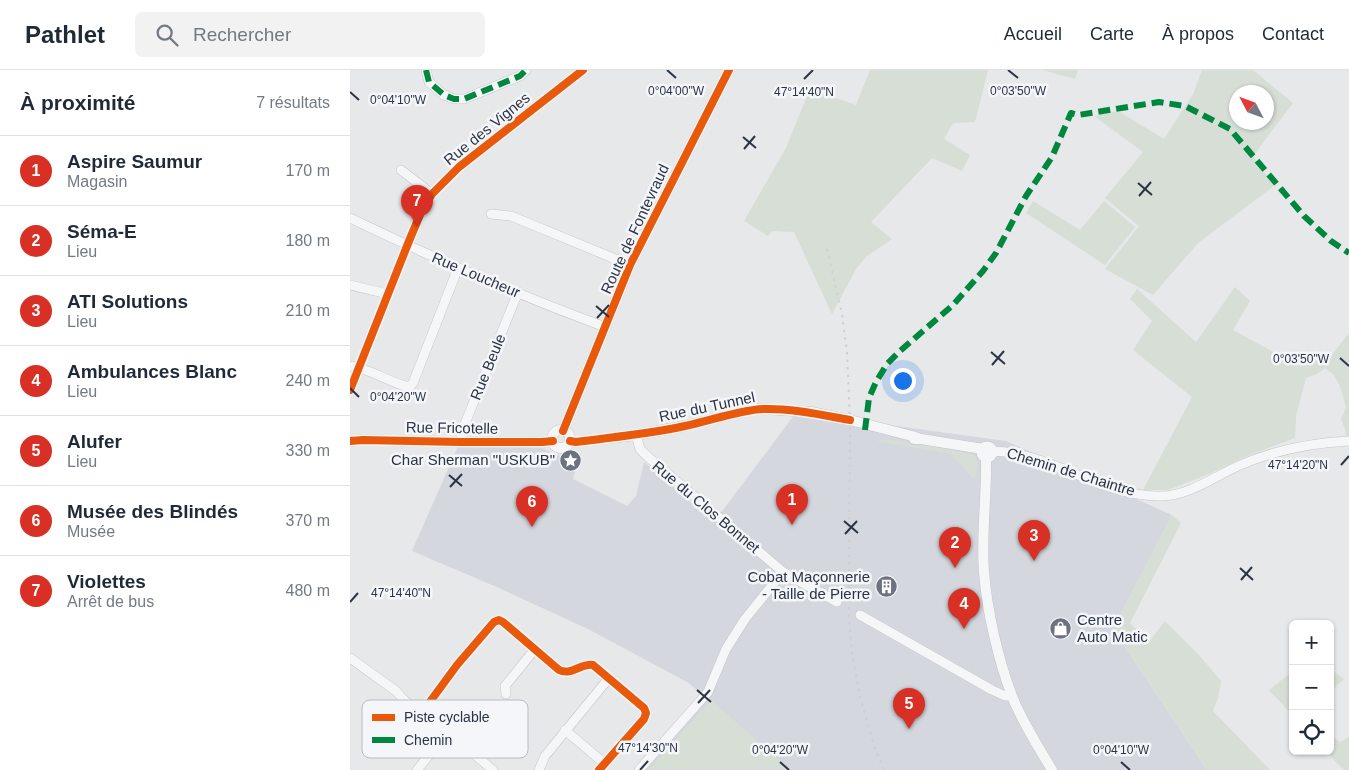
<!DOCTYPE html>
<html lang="fr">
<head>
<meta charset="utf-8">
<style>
	body { margin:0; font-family:Helvetica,sans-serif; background:#f2f2f3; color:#1f2937 }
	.controls { position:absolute; right:15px; bottom:15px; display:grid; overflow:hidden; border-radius:8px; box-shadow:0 1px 4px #0004 }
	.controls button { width:45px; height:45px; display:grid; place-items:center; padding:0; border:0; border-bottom:1px solid #e0e1e3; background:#fff; color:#1f2937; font:25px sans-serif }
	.compass { position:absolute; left:879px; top:15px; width:45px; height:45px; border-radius:50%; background:#fff; box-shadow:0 1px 4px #0004; rotate:311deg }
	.you { position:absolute; left:552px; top:310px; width:18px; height:18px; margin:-12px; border:4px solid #fff; border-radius:50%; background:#1a73e8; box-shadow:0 0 0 8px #1a73e833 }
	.badge { display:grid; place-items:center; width:32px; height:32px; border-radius:50%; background:#d93025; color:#fff; font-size:16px; font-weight:700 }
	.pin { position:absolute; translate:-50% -41px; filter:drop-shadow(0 1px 2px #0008) }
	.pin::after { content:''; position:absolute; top:26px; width:18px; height:15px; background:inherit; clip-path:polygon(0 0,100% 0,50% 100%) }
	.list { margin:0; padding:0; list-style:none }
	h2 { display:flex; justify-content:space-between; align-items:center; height:65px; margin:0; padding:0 20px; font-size:21px }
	h2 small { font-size:16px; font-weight:400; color:#747a83 }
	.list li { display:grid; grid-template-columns:32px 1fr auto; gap:15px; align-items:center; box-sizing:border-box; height:70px; padding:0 20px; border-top:1px solid #e0e1e3 }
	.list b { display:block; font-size:19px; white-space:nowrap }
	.list p { margin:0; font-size:16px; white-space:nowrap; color:#747a83 }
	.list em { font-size:16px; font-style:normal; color:#747a83 }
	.icon { flex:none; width:28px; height:28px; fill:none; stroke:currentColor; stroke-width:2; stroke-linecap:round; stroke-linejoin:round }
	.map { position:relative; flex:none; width:999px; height:700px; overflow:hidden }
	header { display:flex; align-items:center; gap:30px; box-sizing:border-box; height:70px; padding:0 25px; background:#fff; border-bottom:1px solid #e0e1e3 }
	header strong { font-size:24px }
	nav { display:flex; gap:28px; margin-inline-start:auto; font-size:18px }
	.search { width:350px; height:45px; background:#f2f2f3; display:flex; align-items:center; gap:12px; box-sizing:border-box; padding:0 18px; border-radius:8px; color:#747a83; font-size:19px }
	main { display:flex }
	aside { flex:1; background:#fff }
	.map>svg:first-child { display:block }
	.built { fill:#d4d7dd }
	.green { fill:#d6ded6; fill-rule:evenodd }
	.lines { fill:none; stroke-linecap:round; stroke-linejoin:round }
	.minor-casing { stroke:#c4c6c8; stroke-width:10 }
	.tertiary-casing { stroke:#c4c6c8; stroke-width:11 }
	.minor { stroke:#f5f6f7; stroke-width:9 }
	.tertiary { stroke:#f5f6f7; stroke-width:10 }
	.rail { stroke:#cecfd2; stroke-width:2; stroke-dasharray:2.5 5; stroke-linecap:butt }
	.quiet { stroke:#00873e; stroke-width:6; stroke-dasharray:12 6; stroke-linecap:butt }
	.cycleway-casing { stroke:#f4f6f9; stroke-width:11 }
	.cycleway { stroke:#e8590c; stroke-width:8 }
	.ticks { fill:none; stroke:#2b3445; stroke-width:2 }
	.labels { text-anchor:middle; stroke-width:5; stroke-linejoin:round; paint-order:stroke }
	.street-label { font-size:15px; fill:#2b3445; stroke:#f4f6f9 }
	.poi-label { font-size:15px; fill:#2b3445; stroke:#f4f6f9; text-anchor:end }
	.key { fill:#f4f6f9; stroke:#b8bcc3; stroke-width:1 }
	.key-label { font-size:14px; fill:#2b3445 }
	.ticks-label { font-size:12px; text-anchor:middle; fill:#2b3445; stroke:#f4f6f9; stroke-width:5; stroke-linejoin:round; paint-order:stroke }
</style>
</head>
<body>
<header>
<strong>Pathlet</strong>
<div class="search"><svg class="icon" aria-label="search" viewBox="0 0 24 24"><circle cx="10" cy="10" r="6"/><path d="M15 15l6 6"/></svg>Rechercher</div>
<nav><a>Accueil</a><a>Carte</a><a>À propos</a><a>Contact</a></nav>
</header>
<main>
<aside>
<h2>À proximité<small>7 résultats</small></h2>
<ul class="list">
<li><span class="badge">1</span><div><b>Aspire Saumur</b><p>Magasin</p></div><em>170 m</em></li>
<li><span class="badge">2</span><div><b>Séma-E</b><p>Lieu</p></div><em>180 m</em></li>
<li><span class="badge">3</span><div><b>ATI Solutions</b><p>Lieu</p></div><em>210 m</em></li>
<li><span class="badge">4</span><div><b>Ambulances Blanc</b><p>Lieu</p></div><em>240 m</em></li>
<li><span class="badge">5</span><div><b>Alufer</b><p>Lieu</p></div><em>330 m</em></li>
<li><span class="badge">6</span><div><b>Musée des Blindés</b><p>Musée</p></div><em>370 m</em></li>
<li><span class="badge">7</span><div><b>Violettes</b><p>Arrêt de bus</p></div><em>480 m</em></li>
</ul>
</aside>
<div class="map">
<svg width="999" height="700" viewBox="0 0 999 700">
	<rect width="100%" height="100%" fill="#e6e8ea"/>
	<polygon class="built" points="451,336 524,353 656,371 822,445 763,559 857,700 283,700 351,623 337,612 238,559 149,518 62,481 110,372 191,378 227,393 223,409 277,436 286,426 294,392 364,452"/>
	<g class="green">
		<polygon points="520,0 638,0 625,52 603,53 594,69 620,85 612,101 582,88 521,152 542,169 517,186 506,199 482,244 444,162 422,161 418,166 394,151 436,78 460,19 506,35"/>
		<polygon points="692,0 728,0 725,9"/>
		<path d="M852,0H903L943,33L903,86L924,116L848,173L803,225L755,199L789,156L755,128L793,82L744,46L768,41L814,69L843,24ZM886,22H916V52H886Z"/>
		<polygon points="683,131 730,160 754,131 785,157 755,195 676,143"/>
		<polygon points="885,217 900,231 883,260 949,296 981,286 999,263 999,367 996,365 995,359 991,349 996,337 990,316 983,304 975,298 967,304 956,308 946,346 945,368 899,385 859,404 818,420 793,420 842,327 783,280 802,251 780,229 787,219 846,272"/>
		<path d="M535,369L558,373L560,372L563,375L572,374L625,385L628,393L625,408C617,405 618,403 613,397C608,392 605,389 601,384L526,371Z"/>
		<polygon points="822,445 831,453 780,553 799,572 815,551 849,585 871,611 868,628 863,641 920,700 857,700 763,559"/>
		<polygon points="980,599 994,609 980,622"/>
		<polygon points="943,601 943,646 919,620"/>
		<polygon points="361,630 441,700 298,700"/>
		<polygon points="980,665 990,672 999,667 999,700 994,700 975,681 980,681"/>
	</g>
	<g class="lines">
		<defs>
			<g id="minor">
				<polyline points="76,0 79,12 94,25 104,29 114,29 170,6 176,0"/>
				<polyline points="51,100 82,124"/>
				<polyline points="141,144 161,146 280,195"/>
				<path d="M0,148C83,188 168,225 255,257"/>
				<polyline points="0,215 38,224"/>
				<path d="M0,296C21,299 38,312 59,317L63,313L108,198"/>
				<polyline points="0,320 59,171 72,140 82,124 109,97 233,0"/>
				<polyline points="286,365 290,379 297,386 433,502 487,532"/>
				<polyline points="110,372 112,361 168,222"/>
				<path d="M642,381C701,382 751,427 811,426C838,426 864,407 888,396C924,380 960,373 999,371"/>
				<polyline points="510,545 642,620 655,626 662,626"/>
				<polyline points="0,588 46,621 55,631 102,669 111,673 143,700"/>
				<polyline points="156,624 155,616 185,579"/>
				<path d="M71,644L107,595L144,552L149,550L153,552L209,600C221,606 231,593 243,595L294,638L296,643L294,649L249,700"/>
				<polyline points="215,660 255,694"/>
				<polyline points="67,700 96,664"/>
				<polyline points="189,700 195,686 259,608"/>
				<polyline points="289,700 358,622 376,579 395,549 433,502"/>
			</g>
			<g id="tertiary">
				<circle cx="211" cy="369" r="9"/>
				<polyline points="213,361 280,195 379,0"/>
				<polyline points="564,369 571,369 633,379"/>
				<polyline points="0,371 13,370 110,372 192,372 203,371"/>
				<polyline points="220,371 226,372 286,365 335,356 403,339 415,339 461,342 500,350 562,366 571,369"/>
				<circle cx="637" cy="382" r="5.5"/>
				<path d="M636,387C637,426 631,464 634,502C637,541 648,589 662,626C672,652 688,676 702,700"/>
			</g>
		</defs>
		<use href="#minor" class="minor-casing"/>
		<use href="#tertiary" class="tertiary-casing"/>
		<use href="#minor" class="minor"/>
		<use href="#tertiary" class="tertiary"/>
		<polyline class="rail" points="477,179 492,244 497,283 500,350 499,514 499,546 502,582 510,627 524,676 534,700"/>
		<g class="quiet">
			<polyline points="76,0 79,12 94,25 104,29 114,29 170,6 176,0"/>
			<polyline points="515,360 519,328 526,312 537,294 550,281 603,235 633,201 646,183 676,126 702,87 721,43 728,45 809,32 835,36 880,59 954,146 981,171 999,183"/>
		</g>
		<defs>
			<g id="cycleway">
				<polyline points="0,320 59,171 72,140 82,124 109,97 233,0"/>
				<polyline points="213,361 280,195 379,0"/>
				<polyline points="0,371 13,370 110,372 192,372 203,371"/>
				<path d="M220,371L226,372C263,367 299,364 335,356C360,351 389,340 413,339C441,338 472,345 500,350"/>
				<path d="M71,644L107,595L144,552L149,550L153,552L209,600C221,606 231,593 243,595L294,638L296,643L294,649L249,700"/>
			</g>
		</defs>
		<use href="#cycleway" class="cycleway-casing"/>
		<use href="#cycleway" class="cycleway"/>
	</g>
	<path class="ticks" d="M317,0L326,8M658,0L668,8M454,9L463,0M0,22L9,30M393,67L406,78M394,79L405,66M788,113L802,125M789,126L801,112M246,236L259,247M247,248L259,235M641,282L655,294M990,288L999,296M642,295L654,281M0,318L9,327M991,395L999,386M99,405L112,416M100,417L112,404M494,451L508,463M495,464L507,451M890,498L903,510M891,510L902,497M0,532L8,523M347,620L361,632M348,633L360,620M430,692L439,700M771,692L780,700M290,700L298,691"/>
	<defs>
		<symbol id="sight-disc" viewBox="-11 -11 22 22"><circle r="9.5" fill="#6c737f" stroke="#f4f6f9"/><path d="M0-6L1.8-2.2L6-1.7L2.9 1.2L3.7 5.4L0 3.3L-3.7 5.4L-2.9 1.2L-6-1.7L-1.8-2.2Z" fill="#fff"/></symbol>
		<symbol id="building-disc" viewBox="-11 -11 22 22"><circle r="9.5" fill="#6c737f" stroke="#f4f6f9"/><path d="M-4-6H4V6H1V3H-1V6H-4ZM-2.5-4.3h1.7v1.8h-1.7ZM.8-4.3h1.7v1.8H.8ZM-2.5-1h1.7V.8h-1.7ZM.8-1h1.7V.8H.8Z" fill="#fff"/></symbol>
		<symbol id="shop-disc" viewBox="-11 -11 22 22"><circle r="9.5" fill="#6c737f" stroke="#f4f6f9"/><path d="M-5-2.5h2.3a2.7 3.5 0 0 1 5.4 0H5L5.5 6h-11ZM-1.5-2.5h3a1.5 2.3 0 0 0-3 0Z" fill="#fff"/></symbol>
	</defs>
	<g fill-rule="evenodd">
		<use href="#sight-disc" x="208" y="378" width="25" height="25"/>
		<use href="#building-disc" x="524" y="504" width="25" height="25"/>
		<use href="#shop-disc" x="698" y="546" width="25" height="25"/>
	</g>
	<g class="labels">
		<g class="street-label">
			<text transform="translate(137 59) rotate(-39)" y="5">Rue des Vignes</text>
			<text transform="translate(285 159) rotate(-65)" y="5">Route de Fontevraud</text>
			<text transform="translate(126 205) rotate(23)" y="5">Rue Loucheur</text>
			<text transform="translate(138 297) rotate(-68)" y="5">Rue Beule</text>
			<text transform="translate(357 337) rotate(-12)" y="5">Rue du Tunnel</text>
			<text transform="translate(102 358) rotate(1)" y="5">Rue Fricotelle</text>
			<text transform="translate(721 402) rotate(17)" y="5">Chemin de Chaintre</text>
			<text transform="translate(356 437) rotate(40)" y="5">Rue du Clos Bonnet</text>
		</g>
		<g class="poi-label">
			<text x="205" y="395">Char Sherman "USKUB"</text>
			<text x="520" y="512">Cobat Maçonnerie<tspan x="520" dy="17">- Taille de Pierre</tspan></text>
			<text x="727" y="555" text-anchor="start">Centre<tspan x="727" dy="17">Auto Matic</tspan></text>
		</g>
	</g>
	<rect x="12" y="630" width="166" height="58" rx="8" class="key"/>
	<rect x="22" y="644" width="23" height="7" fill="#e8590c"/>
	<rect x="22" y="667" width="23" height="6" fill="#00873e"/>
	<g class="key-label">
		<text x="54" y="652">Piste cyclable</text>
		<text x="54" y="675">Chemin</text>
	</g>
	<g class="ticks-label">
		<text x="326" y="25">0°04'00"W</text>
		<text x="668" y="25">0°03'50"W</text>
		<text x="454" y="26">47°14'40"N</text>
		<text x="48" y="34">0°04'10"W</text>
		<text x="951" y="293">0°03'50"W</text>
		<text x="48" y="331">0°04'20"W</text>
		<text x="948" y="399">47°14'20"N</text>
		<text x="51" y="527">47°14'40"N</text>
		<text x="298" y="682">47°14'30"N</text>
		<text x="430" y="684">0°04'20"W</text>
		<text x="771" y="684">0°04'10"W</text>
	</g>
</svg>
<div class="controls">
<button>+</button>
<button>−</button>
<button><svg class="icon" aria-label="locate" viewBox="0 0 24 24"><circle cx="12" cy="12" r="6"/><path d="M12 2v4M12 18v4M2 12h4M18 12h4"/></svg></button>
</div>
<svg class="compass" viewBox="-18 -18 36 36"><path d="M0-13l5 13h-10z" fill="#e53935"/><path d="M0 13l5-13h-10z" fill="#747a83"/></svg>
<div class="you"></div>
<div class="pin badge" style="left:442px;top:455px">1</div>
<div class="pin badge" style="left:605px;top:498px">2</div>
<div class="pin badge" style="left:684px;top:491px">3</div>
<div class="pin badge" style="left:614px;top:559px">4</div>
<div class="pin badge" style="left:559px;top:659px">5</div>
<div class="pin badge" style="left:182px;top:457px">6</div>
<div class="pin badge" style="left:67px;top:156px">7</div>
</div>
</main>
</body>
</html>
